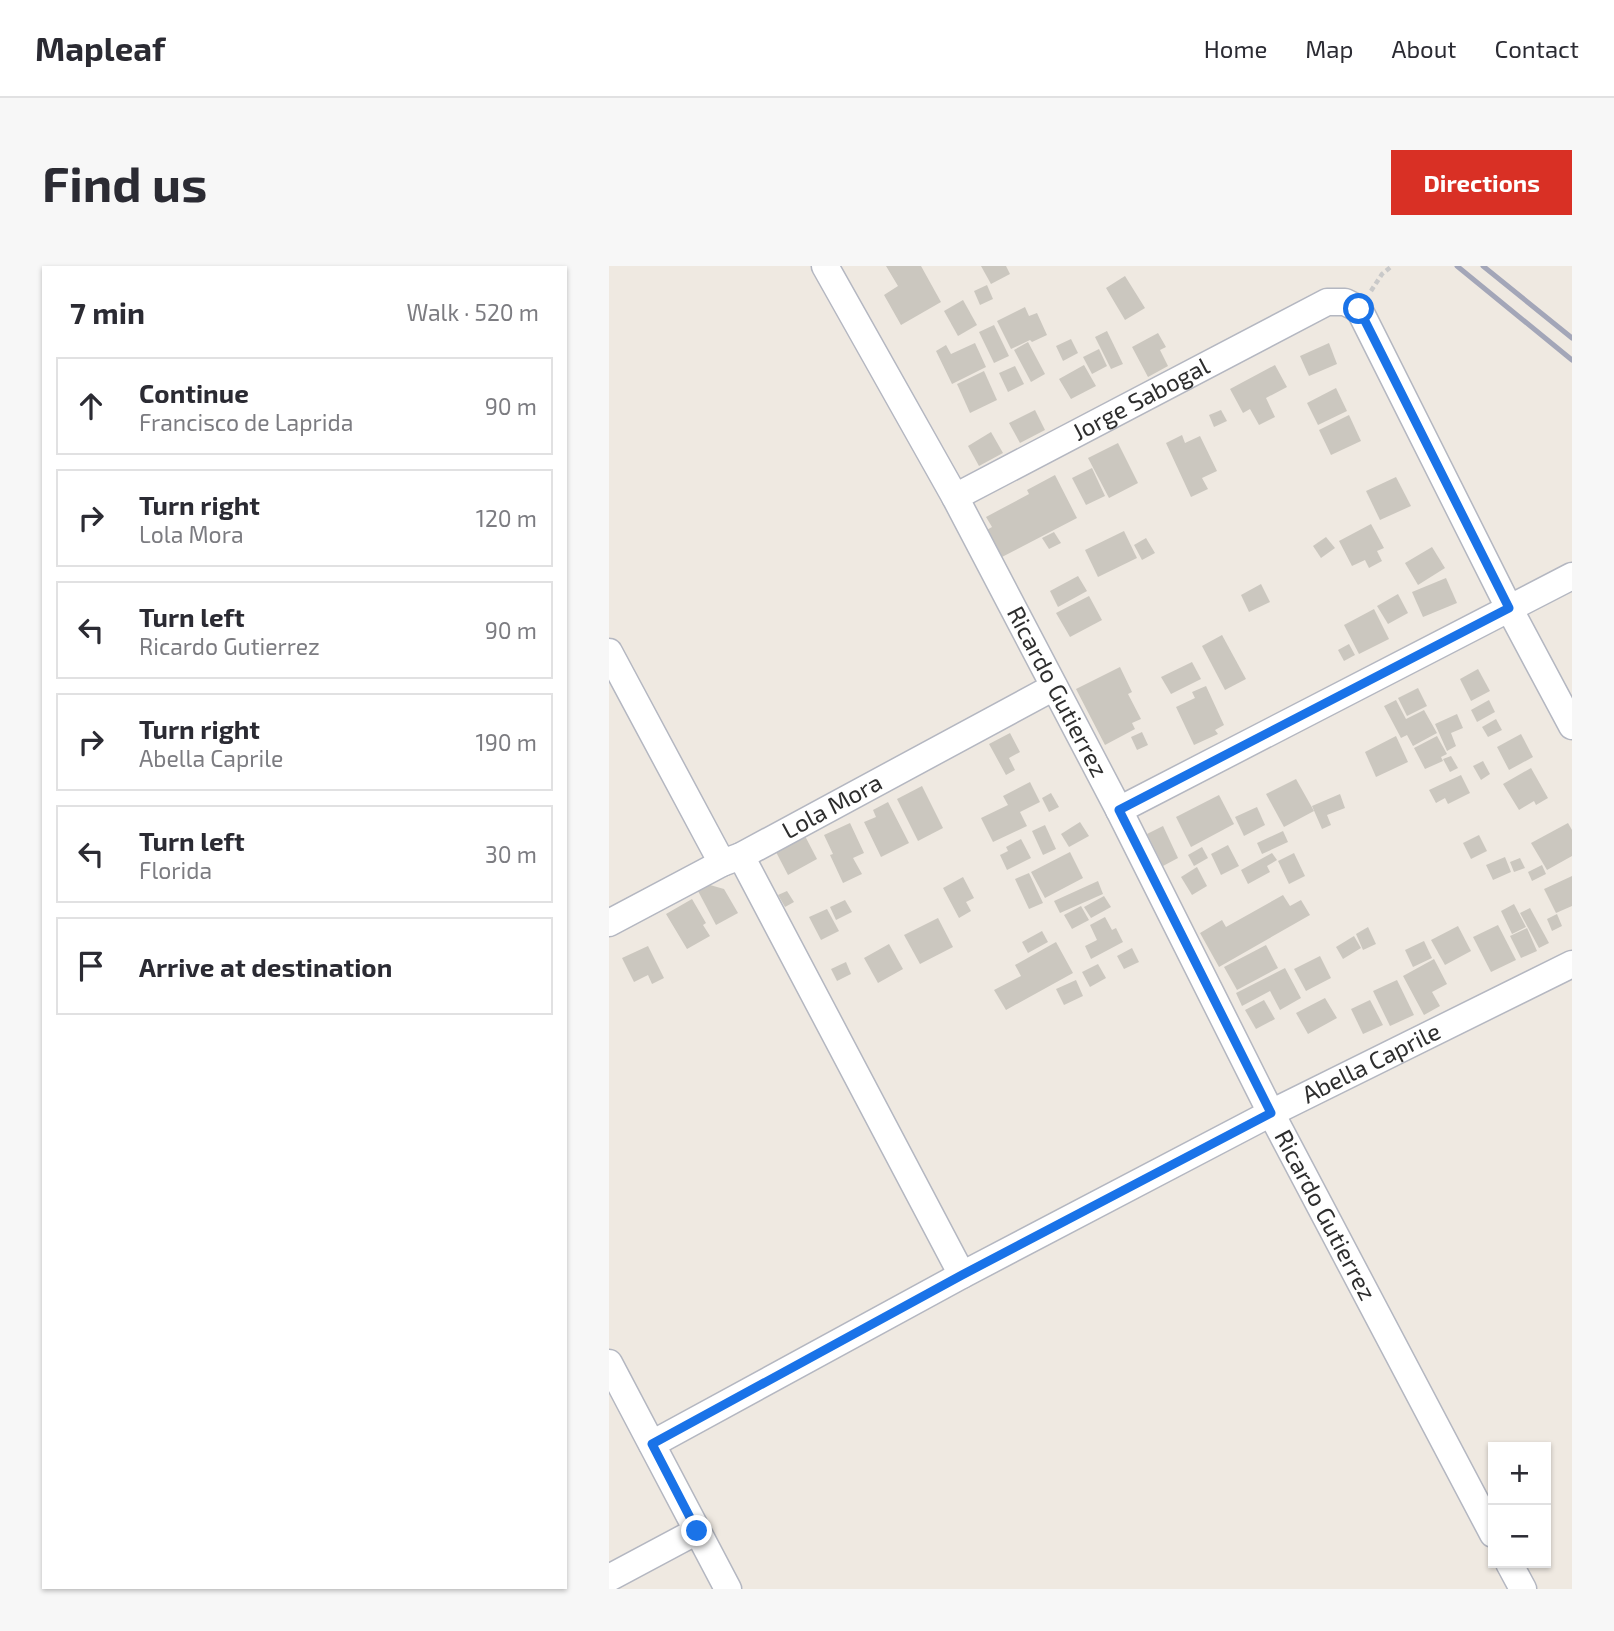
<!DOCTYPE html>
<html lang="en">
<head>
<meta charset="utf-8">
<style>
	body { margin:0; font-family:"Exo 2",sans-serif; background:#f7f7f7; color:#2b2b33 }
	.controls { position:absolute; right:21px; bottom:21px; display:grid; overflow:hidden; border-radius:0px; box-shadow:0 2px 5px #0004 }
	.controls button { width:63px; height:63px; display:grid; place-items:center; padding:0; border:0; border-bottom:2px solid #e1e1e2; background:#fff; color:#2b2b33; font:35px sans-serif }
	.stop { position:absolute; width:21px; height:21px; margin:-16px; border:5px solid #1a73e8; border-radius:50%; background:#fff }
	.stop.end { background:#1a73e8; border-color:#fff; box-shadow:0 2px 7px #0008 }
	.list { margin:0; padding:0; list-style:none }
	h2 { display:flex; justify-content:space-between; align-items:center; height:91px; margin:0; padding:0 28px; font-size:30px }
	h2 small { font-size:23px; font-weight:400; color:#7c7c81 }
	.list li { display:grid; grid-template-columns:46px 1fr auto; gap:21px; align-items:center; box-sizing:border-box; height:98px; margin:0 14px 14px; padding:0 14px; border:2px solid #e1e1e2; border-radius:0px }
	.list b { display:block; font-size:26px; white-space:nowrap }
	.list p { margin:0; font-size:23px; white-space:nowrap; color:#7c7c81 }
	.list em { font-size:23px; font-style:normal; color:#7c7c81 }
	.icon { flex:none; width:38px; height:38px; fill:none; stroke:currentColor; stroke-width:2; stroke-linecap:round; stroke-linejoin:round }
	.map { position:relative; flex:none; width:963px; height:1323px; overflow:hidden; border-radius:0px }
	header { display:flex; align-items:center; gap:42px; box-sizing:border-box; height:98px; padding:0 35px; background:#fff; border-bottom:2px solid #e1e1e2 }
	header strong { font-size:33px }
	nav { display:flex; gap:38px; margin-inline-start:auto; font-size:24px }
	.intro { display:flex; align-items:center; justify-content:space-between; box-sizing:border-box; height:168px; padding:0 42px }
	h1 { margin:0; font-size:49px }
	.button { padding:18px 32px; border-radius:0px; background:#d93025; color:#fff; font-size:24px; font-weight:700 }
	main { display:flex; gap:42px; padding:0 42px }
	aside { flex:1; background:#fff; border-radius:0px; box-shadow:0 2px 5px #0004 }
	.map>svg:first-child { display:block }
	.building { fill:#cbc7bf }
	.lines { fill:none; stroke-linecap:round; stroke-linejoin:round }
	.minor-casing { stroke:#b4b7c1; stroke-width:29 }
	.path { stroke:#c9c9c9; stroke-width:4.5; stroke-dasharray:5 3.5; stroke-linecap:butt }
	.minor { stroke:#fff; stroke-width:26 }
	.rail { stroke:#a3a6b8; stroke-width:5 }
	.route { stroke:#1a73e8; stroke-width:9 }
	.labels { text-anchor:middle; stroke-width:7; stroke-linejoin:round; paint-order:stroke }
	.street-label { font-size:24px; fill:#2e2e2e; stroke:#fff }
</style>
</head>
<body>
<header>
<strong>Mapleaf</strong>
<nav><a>Home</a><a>Map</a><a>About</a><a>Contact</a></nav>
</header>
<div class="intro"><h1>Find us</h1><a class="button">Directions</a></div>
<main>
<aside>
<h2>7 min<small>Walk · 520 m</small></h2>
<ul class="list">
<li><svg class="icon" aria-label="ahead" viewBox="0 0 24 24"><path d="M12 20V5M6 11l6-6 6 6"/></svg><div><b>Continue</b><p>Francisco de Laprida</p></div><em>90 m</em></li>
<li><svg class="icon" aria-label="right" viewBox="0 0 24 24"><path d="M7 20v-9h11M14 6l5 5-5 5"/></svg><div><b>Turn right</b><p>Lola Mora</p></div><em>120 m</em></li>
<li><svg class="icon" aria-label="left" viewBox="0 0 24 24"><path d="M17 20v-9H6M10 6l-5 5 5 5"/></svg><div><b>Turn left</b><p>Ricardo Gutierrez</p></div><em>90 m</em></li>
<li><svg class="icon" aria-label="right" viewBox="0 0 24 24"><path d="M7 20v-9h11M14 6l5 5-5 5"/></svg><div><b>Turn right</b><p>Abella Caprile</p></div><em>190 m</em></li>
<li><svg class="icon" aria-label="left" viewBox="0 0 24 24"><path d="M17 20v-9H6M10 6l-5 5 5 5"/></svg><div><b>Turn left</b><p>Florida</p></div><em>30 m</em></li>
<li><svg class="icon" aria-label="arrive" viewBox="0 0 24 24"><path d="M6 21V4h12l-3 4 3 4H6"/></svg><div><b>Arrive at destination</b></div></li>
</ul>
</aside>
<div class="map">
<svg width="963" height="1323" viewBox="0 0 963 1323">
	<rect width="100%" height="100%" fill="#efe9e1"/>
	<g class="building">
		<polygon points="277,0 312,0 332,36 292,59 275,29 289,20"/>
		<polygon points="372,0 397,0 401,8 382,18"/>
		<polygon points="516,10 536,42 516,54 497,22"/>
		<polygon points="378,19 384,33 371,39 365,25"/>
		<polygon points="354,34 368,59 349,70 335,45"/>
		<polygon points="416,41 420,50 428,47 438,69 423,76 421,74 402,83 388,55"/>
		<polygon points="385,59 400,90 385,97 370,66"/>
		<polygon points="498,65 514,98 502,103 486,71"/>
		<polygon points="549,67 557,81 551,84 559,100 539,111 523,81"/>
		<polygon points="462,73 469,87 454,95 447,80"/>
		<polygon points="419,76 436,108 422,116 405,84"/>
		<polygon points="366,77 377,101 343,118 327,85 337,79 342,88"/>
		<polygon points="720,77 728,98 700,110 691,90"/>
		<polygon points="490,83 498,100 483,108 474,91"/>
		<polygon points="475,99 487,120 462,133 450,113"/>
		<polygon points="666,99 678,121 657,132 666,151 650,159 641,143 634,147 621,123"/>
		<polygon points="406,100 415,118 399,126 390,107"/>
		<polygon points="375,105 388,134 361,147 348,118"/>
		<polygon points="727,122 738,145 709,159 698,137"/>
		<polygon points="426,144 436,164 411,177 400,157"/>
		<polygon points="612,144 618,155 605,161 600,149"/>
		<polygon points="740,149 752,175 722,189 710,164"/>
		<polygon points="382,166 394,187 370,200 359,180"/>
		<polygon points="573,169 576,177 591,170 608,205 593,212 599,223 582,231 557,177"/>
		<polygon points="509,177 529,217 500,232 479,192"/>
		<polygon points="483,202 496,230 477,239 463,212"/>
		<polygon points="446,209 468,252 391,292 376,265 383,261 377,251 420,228 418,224"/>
		<polygon points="787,211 802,240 771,254 757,225"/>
		<polygon points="762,258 775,282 768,285 773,295 760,302 756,294 743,300 730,275"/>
		<polygon points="515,265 528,292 489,311 476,284"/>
		<polygon points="445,266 452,277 440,283 433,272"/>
		<polygon points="717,271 726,282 712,292 704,280"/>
		<polygon points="537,272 546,287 533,294 525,279"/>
		<polygon points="823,281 836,302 809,319 796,297"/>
		<polygon points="469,310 478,325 449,341 441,325"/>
		<polygon points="837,312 848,337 814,351 803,326"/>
		<polygon points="652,318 661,336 640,346 632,329"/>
		<polygon points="789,328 799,347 779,358 768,340"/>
		<polygon points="480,330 493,354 461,371 447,347"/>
		<polygon points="765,343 780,373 750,388 735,359"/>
		<polygon points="613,369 637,413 616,424 593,380"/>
		<polygon points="740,378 746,389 735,395 729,384"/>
		<polygon points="583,396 592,413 562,428 552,411"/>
		<polygon points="511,401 523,426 519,428 532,453 523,457 526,463 496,479 467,423"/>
		<polygon points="869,403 881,425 862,435 851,413"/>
		<polygon points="597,420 615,459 606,464 609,468 585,479 567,441 586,432 583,426"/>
		<polygon points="809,422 818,440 798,450 789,432"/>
		<polygon points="787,434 797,453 815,444 828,467 804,480 798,469 792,472 775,440"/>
		<polygon points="880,434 886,446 868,456 862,444"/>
		<polygon points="848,448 854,462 842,467 847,480 838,485 826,458"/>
		<polygon points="887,453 893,464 879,471 873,461"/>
		<polygon points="533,466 539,479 528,484 522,471"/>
		<polygon points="401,467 411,486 400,492 406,504 397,509 380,478"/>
		<polygon points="912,468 924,491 900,504 888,481"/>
		<polygon points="787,470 799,496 767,511 756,486"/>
		<polygon points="828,470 838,488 832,491 834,495 816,503 805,482"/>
		<polygon points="842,490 849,502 841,506 834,493"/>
		<polygon points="874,495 881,508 872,514 864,500"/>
		<polygon points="922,502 939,532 927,539 925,535 910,544 894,518"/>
		<polygon points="852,509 861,527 839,538 836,532 827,537 820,524"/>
		<polygon points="687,513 705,545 675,561 657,528"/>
		<polygon points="421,516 431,536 411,546 418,560 384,576 372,552 399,539 394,530"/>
		<polygon points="313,520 334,562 309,575 288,533"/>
		<polygon points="442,527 450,541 440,546 433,532"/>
		<polygon points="731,528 736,542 718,549 722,559 713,563 703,540"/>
		<polygon points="610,529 625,558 582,581 567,551"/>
		<polygon points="279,536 300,577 272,591 255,556 267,551 264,544"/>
		<polygon points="648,541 656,559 635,570 626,551"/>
		<polygon points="471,556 480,570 460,581 452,568"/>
		<polygon points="241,557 255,587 244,592 253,608 234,617 221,589 224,588 215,569"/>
		<polygon points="959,557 963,564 963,590 938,604 922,577"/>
		<polygon points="436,559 447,583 434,589 423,565"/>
		<polygon points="554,560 569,592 554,600 538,568"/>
		<polygon points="674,565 679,576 653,588 648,577"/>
		<polygon points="870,569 878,585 862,593 854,577"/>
		<polygon points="196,570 208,593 179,609 167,586"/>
		<polygon points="412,573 422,592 398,604 391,589 399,585 397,581"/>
		<polygon points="619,579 630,600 612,609 602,588"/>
		<polygon points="593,581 599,592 585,600 579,589"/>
		<polygon points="461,586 474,612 436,632 422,606"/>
		<polygon points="663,587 668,594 658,600 661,606 639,618 632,604"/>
		<polygon points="685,587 696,610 680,618 669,595"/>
		<polygon points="896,591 902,606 884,614 877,599"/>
		<polygon points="911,592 916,602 905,606 901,596"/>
		<polygon points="933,599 937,608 923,615 919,606"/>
		<polygon points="588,601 598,620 583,629 572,611"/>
		<polygon points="420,607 434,637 420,643 406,613"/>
		<polygon points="963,610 963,640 947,647 935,623"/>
		<polygon points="354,611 365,632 357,636 362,645 350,652 334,622"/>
		<polygon points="489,615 494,628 451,647 445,635"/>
		<polygon points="101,619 115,623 129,647 107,659 89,625"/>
		<polygon points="178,625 185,636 176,641 169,629"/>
		<polygon points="674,629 681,640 692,634 701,649 610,701 591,667 613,654 617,661"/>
		<polygon points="495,630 502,641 482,652 475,641"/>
		<polygon points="83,633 97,657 94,659 101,670 78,683 57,648"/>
		<polygon points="236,634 243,646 227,654 221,641"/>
		<polygon points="905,638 917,661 903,668 892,645"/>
		<polygon points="472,640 480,654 463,663 455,649"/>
		<polygon points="921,642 940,677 930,682 911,647"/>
		<polygon points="218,643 230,665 212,674 200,651"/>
		<polygon points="948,648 953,660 943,665 938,653"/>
		<polygon points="496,651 503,664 507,662 514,676 482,693 476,680 488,674 481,659"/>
		<polygon points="329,652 344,681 311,698 295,669"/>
		<polygon points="889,659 907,694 882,706 864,671"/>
		<polygon points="849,660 862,685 836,699 822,674"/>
		<polygon points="759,661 767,678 754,684 747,668"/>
		<polygon points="918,662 928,685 912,692 901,670"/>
		<polygon points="433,665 439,676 419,687 413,676"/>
		<polygon points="745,670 752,682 734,693 727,681"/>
		<polygon points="815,675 823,692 804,701 796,684"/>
		<polygon points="447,676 464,707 397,744 385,724 412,710 406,699"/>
		<polygon points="280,678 294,703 269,717 255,692"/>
		<polygon points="657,679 669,702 628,724 615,701"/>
		<polygon points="39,680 55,712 43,718 39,709 25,716 13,692"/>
		<polygon points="523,682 530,696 515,703 508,690"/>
		<polygon points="711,690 722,712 697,725 685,703"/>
		<polygon points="825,693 838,718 823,726 831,740 815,749 794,710"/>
		<polygon points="237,696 242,708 228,715 222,703"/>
		<polygon points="489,698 497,712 481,721 473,706"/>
		<polygon points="676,702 692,732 671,744 661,725 633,740 627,727"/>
		<polygon points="467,714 474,730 455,739 447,723"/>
		<polygon points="788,714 805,749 781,760 764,725"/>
		<polygon points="716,732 728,752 699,768 687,747"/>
		<polygon points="655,734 666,753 647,763 636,744"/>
		<polygon points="761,734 774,759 754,768 742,743"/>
	</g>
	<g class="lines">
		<defs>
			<g id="minor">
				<path id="s1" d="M216,0L346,231L510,544L662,847L884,1268"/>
				<path id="s2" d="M346,231L718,36H736L750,43L900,342L963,460"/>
				<polyline points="0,386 113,597"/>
				<polyline points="510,544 963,310"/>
				<polyline points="132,590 353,1009"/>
				<path id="s3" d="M0,657L113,597L132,590L445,421"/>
				<polyline points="0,1097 119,1323"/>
				<path id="s4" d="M43,1178L353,1009L662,847L963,698"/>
				<polyline points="900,1297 914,1323"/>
				<polyline points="0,1312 88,1265"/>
			</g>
		</defs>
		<use href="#minor" class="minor-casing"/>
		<polyline class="path" points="762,25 773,8 783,0"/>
		<use href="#minor" class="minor"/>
		<g class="rail">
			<polyline points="848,0 963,94"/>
			<polyline points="874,0 963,72"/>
		</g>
	</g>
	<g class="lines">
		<polyline class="route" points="88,1265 43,1178 353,1009 662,847 510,544 900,342 750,43"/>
	</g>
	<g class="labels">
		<g class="street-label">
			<text dy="8" stroke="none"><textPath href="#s2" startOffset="210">Jorge Sabogal</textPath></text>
			<text dy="8" stroke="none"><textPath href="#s1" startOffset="485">Ricardo Gutierrez</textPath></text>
			<text dy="8" stroke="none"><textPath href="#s3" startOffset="252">Lola Mora</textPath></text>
			<text dy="8" stroke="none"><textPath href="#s4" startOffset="814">Abella Caprile</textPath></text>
			<text dy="8" stroke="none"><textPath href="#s1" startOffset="1073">Ricardo Gutierrez</textPath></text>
		</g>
	</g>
</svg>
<div class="controls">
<button>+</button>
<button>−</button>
</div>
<div class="stop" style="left:750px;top:43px"></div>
<div class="stop end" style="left:88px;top:1265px"></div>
</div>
</main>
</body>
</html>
